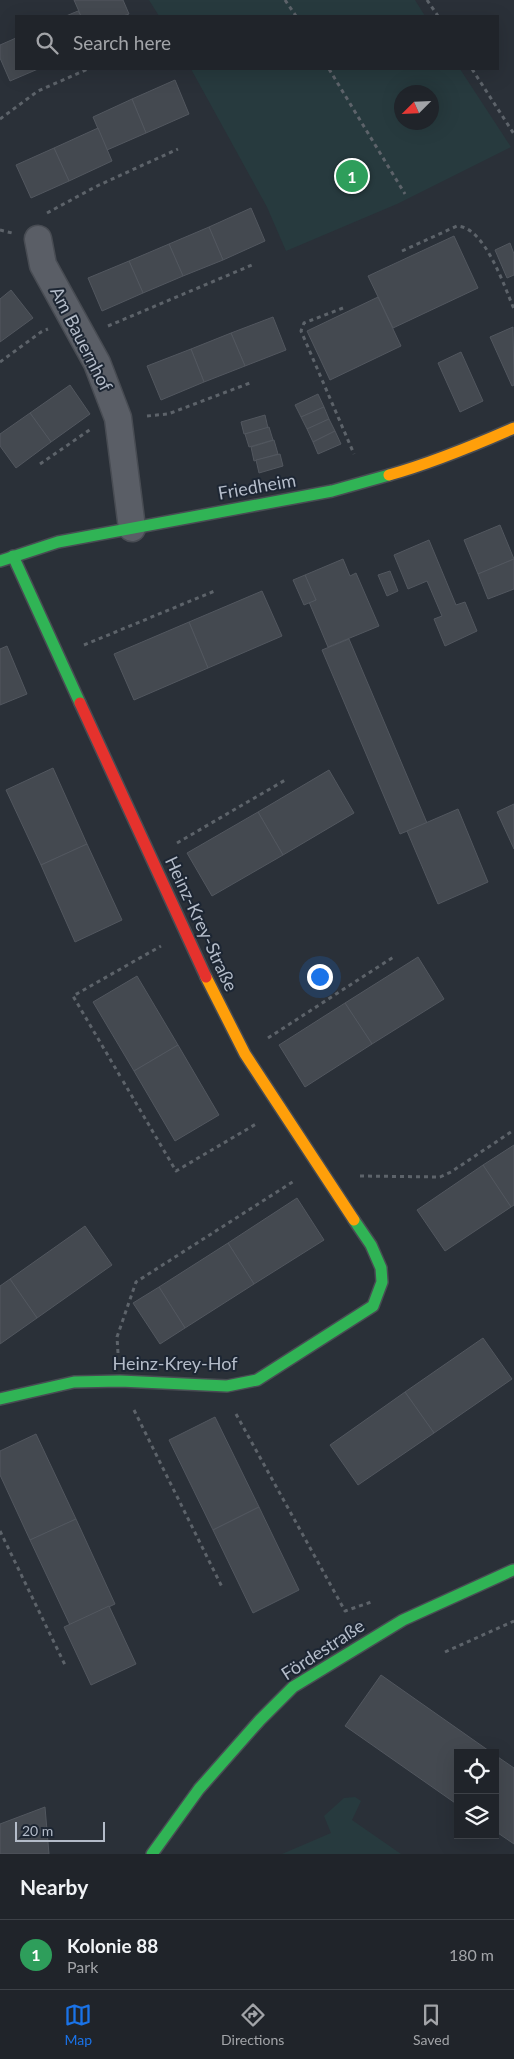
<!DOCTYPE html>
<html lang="en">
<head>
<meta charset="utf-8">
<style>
	body { margin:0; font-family:Lato,sans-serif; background:#2d3036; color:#f1f3f6 }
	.controls { position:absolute; right:15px; bottom:15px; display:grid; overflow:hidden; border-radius:0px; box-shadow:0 5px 20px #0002 }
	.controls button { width:45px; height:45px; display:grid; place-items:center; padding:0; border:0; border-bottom:1px solid #3d4147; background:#20242a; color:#f1f3f6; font:25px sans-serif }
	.compass { position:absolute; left:394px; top:85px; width:45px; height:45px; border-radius:50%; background:#20242a; box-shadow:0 5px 20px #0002; rotate:246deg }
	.scale { position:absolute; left:15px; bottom:12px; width:90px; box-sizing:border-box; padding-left:5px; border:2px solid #b4bcc9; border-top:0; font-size:14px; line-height:18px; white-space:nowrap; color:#b4bcc9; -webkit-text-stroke:4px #1d2633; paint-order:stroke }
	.you { position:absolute; left:319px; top:976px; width:18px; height:18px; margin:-12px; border:4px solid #fff; border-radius:50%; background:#1a73e8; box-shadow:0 0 0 8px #1a73e833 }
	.badge { display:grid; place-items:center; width:32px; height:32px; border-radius:50%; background:#1a73e8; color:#fff; font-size:16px; font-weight:700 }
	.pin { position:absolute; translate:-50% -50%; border:2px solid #fff; box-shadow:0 1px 5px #0006 }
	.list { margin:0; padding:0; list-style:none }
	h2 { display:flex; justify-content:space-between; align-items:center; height:65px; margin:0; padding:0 20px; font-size:21px }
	h2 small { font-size:16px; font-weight:400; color:#a2a4a8 }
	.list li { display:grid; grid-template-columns:32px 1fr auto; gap:15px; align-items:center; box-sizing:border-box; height:70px; padding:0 20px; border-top:1px solid #3d4147 }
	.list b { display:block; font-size:19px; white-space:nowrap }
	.list p { margin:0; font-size:16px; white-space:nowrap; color:#a2a4a8 }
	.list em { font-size:16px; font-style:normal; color:#a2a4a8 }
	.icon { flex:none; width:28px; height:28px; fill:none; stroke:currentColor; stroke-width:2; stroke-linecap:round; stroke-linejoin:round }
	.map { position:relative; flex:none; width:514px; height:1854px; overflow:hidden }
	.search { position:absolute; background:#20242a; box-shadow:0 5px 20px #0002; left:15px; right:15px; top:15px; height:55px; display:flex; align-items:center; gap:12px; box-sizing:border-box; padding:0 18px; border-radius:0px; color:#a2a4a8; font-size:19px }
	.sheet { height:135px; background:#20242a }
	nav { display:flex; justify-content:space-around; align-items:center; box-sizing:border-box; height:70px; border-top:1px solid #3d4147; background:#20242a; font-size:14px; color:#a2a4a8 }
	nav a { display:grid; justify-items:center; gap:2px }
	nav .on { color:#1a73e8 }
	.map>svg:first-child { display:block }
	.green { fill:#273a3e; fill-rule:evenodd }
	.building { fill:#444950; stroke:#52575f }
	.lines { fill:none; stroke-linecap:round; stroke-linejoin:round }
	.street-casing { stroke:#484c53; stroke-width:29 }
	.fast-casing { stroke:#484c53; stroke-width:14 }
	.slow-casing { stroke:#484c53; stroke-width:14 }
	.jam-casing { stroke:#484c53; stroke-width:14 }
	.path { stroke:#5d636a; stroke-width:3; stroke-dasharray:4 4; stroke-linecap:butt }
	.street { stroke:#5a5e66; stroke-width:26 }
	.fast { stroke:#30b455; stroke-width:11 }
	.slow { stroke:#ff9f0a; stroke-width:11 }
	.jam { stroke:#e5322d; stroke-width:11 }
	.labels { text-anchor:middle; stroke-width:4; stroke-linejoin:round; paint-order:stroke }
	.street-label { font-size:18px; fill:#b4bcc9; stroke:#1d2633 }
</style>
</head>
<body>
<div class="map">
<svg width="514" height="1854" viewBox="0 0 514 1854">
	<rect width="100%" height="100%" fill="#2a3038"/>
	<g class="green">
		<polygon points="149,0 415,0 425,16 159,16"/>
		<path d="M191,69H460L511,147L397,204L286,251L267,207ZM432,92V122H402V92Z"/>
		<polygon points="355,1797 361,1801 352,1820 401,1854 282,1854 331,1833 324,1816 344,1798"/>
	</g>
	<g class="building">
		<polygon points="74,0 123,0 129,14 123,16 81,16"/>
		<polygon points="78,11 81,16 66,16"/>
		<polygon points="16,38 16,69 38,69 10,81 0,58 0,45"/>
		<polygon points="175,80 189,114 146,133 132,99"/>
		<polygon points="132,99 146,133 107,150 93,117"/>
		<polygon points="98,128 112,161 69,181 54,148"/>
		<polygon points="54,148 69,181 31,198 16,165"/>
		<polygon points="251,208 265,241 223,260 209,227"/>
		<polygon points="209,227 223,260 183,276 169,244"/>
		<polygon points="454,236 478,288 393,328 368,276"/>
		<polygon points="510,243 514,254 514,275 507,278 495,250"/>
		<polygon points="169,244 183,276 143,293 129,261"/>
		<polygon points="129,261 143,293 102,311 88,278"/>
		<polygon points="11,290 33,318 0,342 0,299"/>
		<polygon points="378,297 401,346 330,380 307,331"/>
		<polygon points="273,317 286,350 245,366 231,333"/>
		<polygon points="513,327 514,385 512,386 490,337"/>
		<polygon points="231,333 245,366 204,382 191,349"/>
		<polygon points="191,349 204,382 161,400 147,366"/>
		<polygon points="461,352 483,401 460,412 438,363"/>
		<polygon points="70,385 90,414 51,442 30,413"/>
		<polygon points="318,394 324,407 301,417 295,405"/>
		<polygon points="324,407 329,419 307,429 301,417"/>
		<polygon points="30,413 51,442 16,468 0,446 0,434"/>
		<polygon points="265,415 268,428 244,434 241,422"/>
		<polygon points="329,419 335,431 313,442 307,429"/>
		<polygon points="269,427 273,440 249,447 245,434"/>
		<polygon points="335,431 341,444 318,454 313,442"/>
		<polygon points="274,440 278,454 254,461 251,447"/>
		<polygon points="280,454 283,466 259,473 256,460"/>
		<polygon points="500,525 514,559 478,574 464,540"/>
		<polygon points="429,540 456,605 465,602 477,631 445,646 434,619 442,616 427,581 408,589 394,555"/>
		<polygon points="343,559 350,576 356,573 379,626 328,647 309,602 316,600 305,575"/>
		<polygon points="514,559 514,589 488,599 478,574"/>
		<polygon points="390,571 398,591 387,596 378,575"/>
		<polygon points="305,575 316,600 304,605 293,580"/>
		<polygon points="262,591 282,636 208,668 189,622"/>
		<polygon points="189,622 208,668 134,700 114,654"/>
		<polygon points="349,639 427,823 400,834 322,650"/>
		<polygon points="7,646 27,694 0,705 0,649"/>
		<polygon points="53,768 87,844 41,865 6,790"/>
		<polygon points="329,770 354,813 283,855 258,812"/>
		<polygon points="514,804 514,849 497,812"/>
		<polygon points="458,809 488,882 438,904 407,831"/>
		<polygon points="258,812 283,855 212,896 187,853"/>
		<polygon points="87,844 122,920 75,942 41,865"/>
		<polygon points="418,957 444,999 372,1044 345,1003"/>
		<polygon points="137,976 178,1045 134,1071 93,1002"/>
		<polygon points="345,1003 372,1044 305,1087 279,1045"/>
		<polygon points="178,1045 219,1115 175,1141 134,1071"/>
		<polygon points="514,1145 514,1205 511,1207 483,1165"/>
		<polygon points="483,1165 511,1207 445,1251 417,1210"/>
		<polygon points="297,1198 324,1240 254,1284 228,1243"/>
		<polygon points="85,1226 112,1265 37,1318 10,1279"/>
		<polygon points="228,1243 254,1284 185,1328 159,1287"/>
		<polygon points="10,1279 37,1318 0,1344 0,1286"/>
		<polygon points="159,1287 185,1328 160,1344 133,1303"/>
		<polygon points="483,1338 512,1379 434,1433 405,1392"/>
		<polygon points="405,1392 434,1433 358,1485 330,1445"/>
		<polygon points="215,1417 259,1507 213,1530 169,1440"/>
		<polygon points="36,1434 76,1519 30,1540 0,1475 0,1451"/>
		<polygon points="259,1507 299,1590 253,1613 213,1530"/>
		<polygon points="76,1519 115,1604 70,1625 30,1540"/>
		<polygon points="109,1606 136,1664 91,1685 64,1627"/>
		<polygon points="381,1675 492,1753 458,1753 458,1805 345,1726"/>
		<polygon points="495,1755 514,1768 514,1844 495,1831"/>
		<polygon points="45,1807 49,1854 0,1854 0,1824"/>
	</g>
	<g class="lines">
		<defs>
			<polyline id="street" points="38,239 43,265 97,363 118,418 132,528"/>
			<g id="fast">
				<polyline points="13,556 80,703"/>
				<polyline points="0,561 58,542 332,491 389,475"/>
				<polyline points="0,1399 74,1382 120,1381 227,1386 257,1380 373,1306 382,1282 381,1268 371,1245 354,1220"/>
				<polyline points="152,1854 199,1789 260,1720 293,1687 403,1620 513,1570"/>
			</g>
			<g id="slow">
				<path d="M389,475C432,463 473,446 514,428"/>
				<polyline points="206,977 245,1054 354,1220"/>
			</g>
			<polyline id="jam" points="80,703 206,977"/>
		</defs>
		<use href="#street" class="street-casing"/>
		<use href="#fast" class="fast-casing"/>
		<use href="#slow" class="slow-casing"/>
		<use href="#jam" class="jam-casing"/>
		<g class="path">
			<polyline points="285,0 296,16"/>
			<polyline points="427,0 438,16"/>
			<polyline points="329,69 405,194"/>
			<polyline points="472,69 514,134"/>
			<polyline points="0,119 38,91 88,69"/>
			<polyline points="47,213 97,186 178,149"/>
			<polyline points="0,230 12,233"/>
			<path d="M402,251L457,226C485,227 504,286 514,309"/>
			<polyline points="343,308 304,323 301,331 354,454"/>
			<polyline points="108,326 252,265"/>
			<polyline points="0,362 41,332 48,329"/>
			<polyline points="147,416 168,414 250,383"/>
			<polyline points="40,464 91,429"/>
			<polyline points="84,645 217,590"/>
			<polyline points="177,843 287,779"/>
			<polyline points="268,1038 395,956"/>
			<polyline points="120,1076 73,996 161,946"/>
			<polyline points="123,1081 176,1171 256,1124"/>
			<polyline points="360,1176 440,1177 451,1172 514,1130"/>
			<polyline points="118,1353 117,1337 136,1282 294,1181"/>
			<polyline points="134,1410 223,1589"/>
			<polyline points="236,1414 345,1611 374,1601"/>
			<polyline points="0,1531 66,1667"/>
			<polyline points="445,1652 514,1621"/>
		</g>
		<use href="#street" class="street"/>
		<use href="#fast" class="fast"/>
		<use href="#slow" class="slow"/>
		<use href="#jam" class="jam"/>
	</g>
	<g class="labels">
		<g class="street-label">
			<text transform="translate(81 339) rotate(63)" y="6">Am Bauernhof</text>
			<text transform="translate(257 487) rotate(-10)" y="6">Friedheim</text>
			<text transform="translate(201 924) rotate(65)" y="6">Heinz-Krey-Straße</text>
			<text x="175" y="1370">Heinz-Krey-Hof</text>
			<text transform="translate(323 1650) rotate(-33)" y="6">Fördestraße</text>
		</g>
	</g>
</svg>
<div class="controls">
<button><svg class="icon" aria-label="locate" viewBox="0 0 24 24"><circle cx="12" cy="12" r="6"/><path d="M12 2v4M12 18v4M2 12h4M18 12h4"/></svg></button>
<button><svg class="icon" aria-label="layers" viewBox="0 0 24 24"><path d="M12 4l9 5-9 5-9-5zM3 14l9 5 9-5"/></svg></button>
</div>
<svg class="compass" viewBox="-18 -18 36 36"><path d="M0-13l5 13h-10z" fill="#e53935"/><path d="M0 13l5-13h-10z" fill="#a2a4a8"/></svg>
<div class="scale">20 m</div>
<div class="you"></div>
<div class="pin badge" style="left:352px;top:176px;background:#2e9e5b">1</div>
<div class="search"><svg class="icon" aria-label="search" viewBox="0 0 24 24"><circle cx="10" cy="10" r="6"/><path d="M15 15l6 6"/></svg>Search here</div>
</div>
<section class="sheet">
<h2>Nearby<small></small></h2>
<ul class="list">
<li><span class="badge" style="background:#2e9e5b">1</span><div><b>Kolonie 88</b><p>Park</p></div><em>180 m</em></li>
</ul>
</section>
<nav>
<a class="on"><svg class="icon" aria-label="map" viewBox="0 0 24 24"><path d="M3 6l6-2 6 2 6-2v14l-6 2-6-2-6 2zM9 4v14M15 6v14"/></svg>Map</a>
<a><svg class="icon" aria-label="directions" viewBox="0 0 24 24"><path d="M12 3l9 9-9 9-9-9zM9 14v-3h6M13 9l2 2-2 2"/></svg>Directions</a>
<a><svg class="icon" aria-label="saved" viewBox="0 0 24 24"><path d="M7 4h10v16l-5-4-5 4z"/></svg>Saved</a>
</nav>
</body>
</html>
